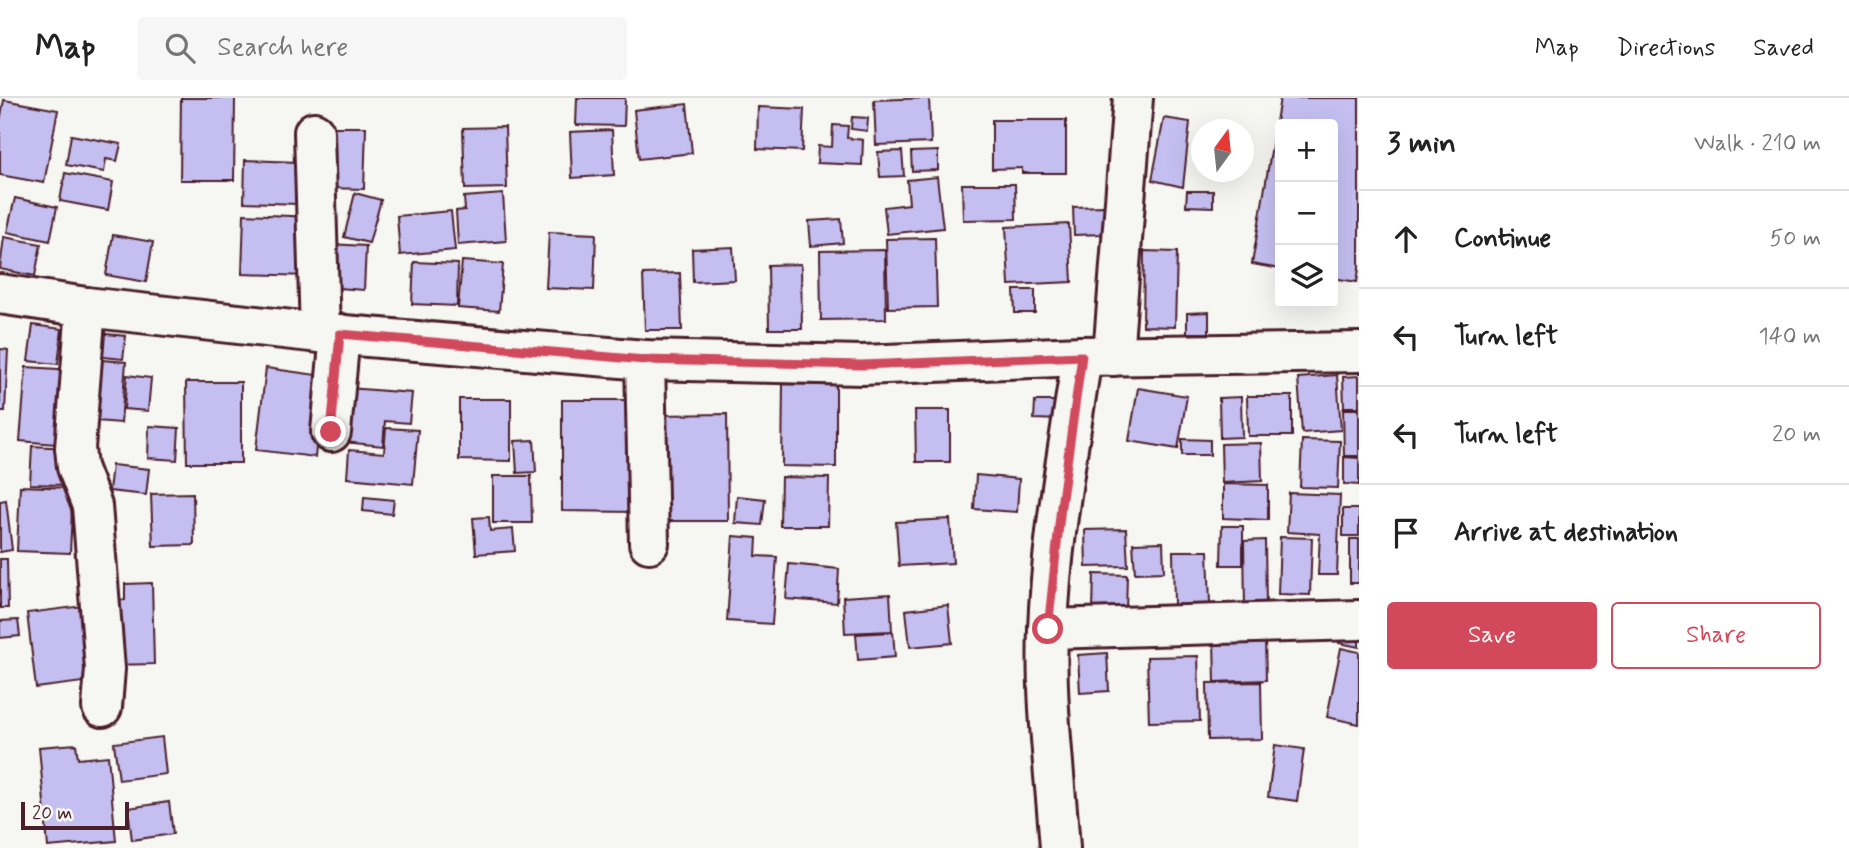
<!DOCTYPE html>
<html lang="en">
<head>
<meta charset="utf-8">
<style>
	body { margin:0; font-family:Mynerve,sans-serif; background:#f6f6f6; color:#222 }
	.controls { position:absolute; right:21px; top:21px; display:grid; overflow:hidden; border-radius:7px; box-shadow:0 7px 28px #0002 }
	.controls button { width:63px; height:63px; display:grid; place-items:center; padding:0; border:0; border-bottom:2px solid #e0e0e0; background:#fff; color:#222; font:35px sans-serif }
	.compass { position:absolute; left:1191px; top:21px; width:63px; height:63px; border-radius:50%; background:#fff; box-shadow:0 7px 28px #0002; rotate:15deg }
	.scale { position:absolute; left:21px; bottom:18px; width:108px; box-sizing:border-box; padding-left:7px; border:4px solid #4a1f2b; border-top:0; font-size:19px; line-height:24px; white-space:nowrap; color:#4a1f2b; -webkit-text-stroke:5px #f6f6f2; paint-order:stroke }
	.stop { position:absolute; width:21px; height:21px; margin:-16px; border:5px solid #d1495b; border-radius:50%; background:#fff }
	.stop.end { background:#d1495b; border-color:#fff; box-shadow:0 2px 7px #0008 }
	.list { margin:0; padding:0; list-style:none }
	h2 { display:flex; justify-content:space-between; align-items:center; height:91px; margin:0; padding:0 28px; font-size:30px }
	h2 small { font-size:23px; font-weight:400; color:#767676 }
	.list li { display:grid; grid-template-columns:46px 1fr auto; gap:21px; align-items:center; box-sizing:border-box; height:98px; padding:0 28px; border-top:2px solid #e0e0e0 }
	.list b { display:block; font-size:26px; white-space:nowrap }
	.list em { font-size:23px; font-style:normal; color:#767676 }
	.actions { display:flex; gap:14px; padding:21px 28px }
	.actions a { flex:1; padding:16px 0; border:2px solid #d1495b; border-radius:7px; text-align:center; font-size:24px; color:#d1495b }
	.actions .main { background:#d1495b; color:#fff }
	.icon { flex:none; width:38px; height:38px; fill:none; stroke:currentColor; stroke-width:2; stroke-linecap:round; stroke-linejoin:round }
	.map { position:relative; flex:none; width:1359px; height:750px; overflow:hidden }
	header { display:flex; align-items:center; gap:42px; box-sizing:border-box; height:98px; padding:0 35px; background:#fff; border-bottom:2px solid #e0e0e0 }
	header strong { font-size:33px }
	nav { display:flex; gap:38px; margin-inline-start:auto; font-size:24px }
	.search { width:490px; height:63px; background:#f6f6f6; display:flex; align-items:center; gap:18px; box-sizing:border-box; padding:0 24px; border-radius:7px; color:#767676; font-size:26px }
	main { display:flex }
	aside { flex:1; background:#fff }
	.map>svg:first-child { display:block }
	.building { fill:#c5bff1; stroke:#4a1f2b; stroke-width:2 }
	.lines { fill:none; stroke-linecap:round; stroke-linejoin:round }
	.minor-casing { stroke:#4a1f2b; stroke-width:44 }
	.minor { stroke:#f6f6f2; stroke-width:38 }
	.route { stroke:#d1495b; stroke-width:9 }
</style>
</head>
<body>
<header>
<strong>Map</strong>
<div class="search"><svg class="icon" aria-label="search" viewBox="0 0 24 24"><circle cx="10" cy="10" r="6"/><path d="M15 15l6 6"/></svg>Search here</div>
<nav><a>Map</a><a>Directions</a><a>Saved</a></nav>
</header>
<main>
<div class="map">
<svg width="1359" height="750" viewBox="0 0 1359 750">
	<rect width="100%" height="100%" fill="#f6f6f2"/>
	<filter id="ink" filterUnits="userSpaceOnUse"><feTurbulence type="fractalNoise" baseFrequency=".0143" numOctaves="2"/><feDisplacementMap in="SourceGraphic" scale="14" xChannelSelector="R" yChannelSelector="G"/><feConvolveMatrix kernelMatrix="1 2 1 2 8 2 1 2 1" color-interpolation-filters="sRGB"/></filter>
	<g filter="url(#ink)">
		<g class="building">
			<polygon points="181,0 235,0 234,82 180,82"/>
			<polygon points="577,0 625,0 624,28 576,27"/>
			<polygon points="929,0 931,45 876,47 874,2"/>
			<polygon points="1280,0 1359,0 1359,171 1357,184 1333,180 1333,26 1280,26 1280,171 1252,166"/>
			<polygon points="4,2 58,12 44,85 0,77 0,23"/>
			<polygon points="687,6 692,55 639,61 634,12"/>
			<polygon points="758,9 804,11 802,53 757,51"/>
			<polygon points="852,19 868,20 867,33 851,31"/>
			<polygon points="1164,20 1190,24 1183,89 1152,82"/>
			<polygon points="992,22 1066,22 1066,75 1022,75 1022,70 992,71"/>
			<polygon points="833,27 848,28 847,40 863,42 862,67 817,65 818,48 832,49"/>
			<polygon points="328,29 366,29 364,91 326,90"/>
			<polygon points="505,29 507,90 465,91 463,30"/>
			<polygon points="612,32 614,77 572,80 570,34"/>
			<polygon points="71,37 121,46 117,63 106,61 104,74 66,67"/>
			<polygon points="902,53 904,78 880,79 878,54"/>
			<polygon points="938,53 938,72 912,73 911,54"/>
			<polygon points="245,62 298,64 297,106 244,104"/>
			<polygon points="65,75 113,84 108,112 60,103"/>
			<polygon points="937,79 943,130 887,136 884,109 909,106 907,82"/>
			<polygon points="962,86 1015,86 1016,121 963,122"/>
			<polygon points="1187,93 1213,93 1213,109 1186,108"/>
			<polygon points="355,95 381,102 369,145 344,139"/>
			<polygon points="503,96 506,143 458,147 456,113 465,112 464,99"/>
			<polygon points="15,100 57,109 50,143 7,134"/>
			<polygon points="1104,108 1104,136 1074,137 1073,109"/>
			<polygon points="451,113 455,152 400,157 397,118"/>
			<polygon points="244,116 311,119 308,178 242,176"/>
			<polygon points="841,121 843,145 811,148 809,123"/>
			<polygon points="1069,126 1072,184 1009,187 1006,129"/>
			<polygon points="549,134 596,136 594,192 546,190"/>
			<polygon points="113,137 153,144 146,184 106,177"/>
			<polygon points="4,139 41,146 35,178 0,171"/>
			<polygon points="935,140 937,209 888,210 886,141"/>
			<polygon points="329,146 366,148 364,192 326,189"/>
			<polygon points="733,149 735,182 693,184 692,151"/>
			<polygon points="885,152 886,221 821,222 820,153"/>
			<polygon points="1144,153 1177,154 1175,229 1143,228"/>
			<polygon points="462,163 503,166 499,213 458,210"/>
			<polygon points="414,164 458,166 457,208 412,206"/>
			<polygon points="801,166 802,231 769,231 768,167"/>
			<polygon points="680,175 682,232 645,232 643,176"/>
			<polygon points="1014,192 1035,192 1035,215 1015,215"/>
			<polygon points="1209,214 1209,235 1187,235 1187,215"/>
			<polygon points="33,227 62,231 58,266 28,263"/>
			<polygon points="96,235 126,238 123,261 94,258"/>
			<polygon points="0,251 8,252 5,313 0,313"/>
			<polygon points="89,261 126,264 121,325 83,322"/>
			<polygon points="26,269 74,272 68,347 20,343"/>
			<polygon points="266,270 324,278 315,359 256,352"/>
			<polygon points="127,277 151,280 148,313 124,311"/>
			<polygon points="1337,277 1341,332 1302,335 1298,280"/>
			<polygon points="1359,278 1359,309 1344,309 1343,279"/>
			<polygon points="186,284 241,284 241,365 187,365"/>
			<polygon points="783,286 836,287 836,369 782,368"/>
			<polygon points="348,290 412,295 409,325 385,323 383,348 344,344"/>
			<polygon points="1138,290 1187,298 1178,351 1129,343"/>
			<polygon points="1247,298 1292,298 1292,338 1248,338"/>
			<polygon points="1241,299 1242,339 1220,340 1219,300"/>
			<polygon points="459,301 511,301 511,363 459,362"/>
			<polygon points="562,302 634,302 633,414 562,413"/>
			<polygon points="1035,303 1062,303 1061,322 1034,321"/>
			<polygon points="1343,311 1359,311 1359,358 1344,358"/>
			<polygon points="915,312 950,312 950,364 916,364"/>
			<polygon points="727,316 728,423 659,423 658,317"/>
			<polygon points="149,328 179,330 177,362 148,360"/>
			<polygon points="386,330 418,332 413,386 347,380 349,352 384,355"/>
			<polygon points="1182,341 1210,342 1210,357 1182,357"/>
			<polygon points="534,342 536,374 517,375 515,343"/>
			<polygon points="1302,342 1340,343 1338,390 1300,389"/>
			<polygon points="1261,345 1262,383 1222,385 1221,346"/>
			<polygon points="32,348 67,350 65,387 30,386"/>
			<polygon points="1344,359 1359,360 1359,387 1344,386"/>
			<polygon points="112,367 149,371 146,397 109,393"/>
			<polygon points="976,377 1019,381 1017,414 974,411"/>
			<polygon points="493,378 531,378 532,425 493,425"/>
			<polygon points="781,379 829,380 828,428 780,428"/>
			<polygon points="1223,386 1268,387 1268,422 1223,420"/>
			<polygon points="20,388 73,390 70,455 17,453"/>
			<polygon points="193,395 194,447 153,448 151,396"/>
			<polygon points="1289,395 1340,397 1337,477 1318,477 1320,436 1287,434"/>
			<polygon points="737,398 765,401 762,427 735,425"/>
			<polygon points="364,399 394,402 392,416 363,413"/>
			<polygon points="6,402 12,452 0,454 0,403"/>
			<rect x="1343" y="411" width="16" height="27"/>
			<polygon points="489,419 490,433 513,431 515,453 476,456 473,420"/>
			<polygon points="950,421 953,465 899,468 896,424"/>
			<polygon points="1222,428 1243,428 1243,467 1221,467"/>
			<polygon points="1126,431 1128,468 1086,469 1085,432"/>
			<polygon points="733,438 757,440 756,458 777,459 772,526 727,523"/>
			<polygon points="1280,439 1312,440 1310,497 1278,496"/>
			<rect x="1350" y="441" width="9" height="44"/>
			<polygon points="1265,442 1266,509 1245,510 1244,443"/>
			<polygon points="1163,444 1164,474 1135,475 1133,445"/>
			<polygon points="1173,453 1208,453 1210,506 1174,507"/>
			<polygon points="0,461 7,461 8,510 0,510"/>
			<polygon points="789,466 839,471 837,505 786,501"/>
			<polygon points="1094,476 1127,477 1126,513 1093,511"/>
			<polygon points="152,485 154,566 110,567 108,503 125,502 125,486"/>
			<polygon points="890,496 892,533 845,535 843,499"/>
			<polygon points="948,507 952,545 910,549 906,512"/>
			<polygon points="83,508 91,583 36,590 27,515"/>
			<polygon points="18,522 20,538 0,540 0,523"/>
			<polygon points="1343,528 1359,531 1359,549 1339,545"/>
			<polygon points="893,534 895,559 858,562 856,536"/>
			<polygon points="1265,540 1266,582 1215,584 1214,542"/>
			<polygon points="1341,550 1359,554 1359,626 1327,619"/>
			<polygon points="1107,555 1109,593 1080,595 1078,557"/>
			<polygon points="1198,558 1200,623 1149,624 1147,559"/>
			<polygon points="1261,584 1262,641 1208,642 1207,585"/>
			<polygon points="162,639 166,676 119,682 114,645"/>
			<polygon points="76,646 78,661 108,658 116,743 48,749 39,649"/>
			<polygon points="1275,647 1304,651 1297,703 1268,699"/>
			<polygon points="169,704 173,736 132,742 128,710"/>
		</g>
		<g class="lines">
			<defs>
				<g id="minor">
					<polyline points="314,34 320,235"/>
					<polyline points="0,196 86,209 320,235 645,262 862,267 1082,258 1359,254"/>
					<polyline points="86,209 75,350 77,369 92,408 105,571 102,609"/>
					<polyline points="1113,258 1133,0"/>
					<polyline points="645,262 649,445"/>
					<polyline points="331,334 340,236"/>
					<polyline points="1048,531 1359,522"/>
					<path d="M1060,750C1055,678 1045,604 1048,532C1051,441 1069,348 1082,258"/>
				</g>
			</defs>
			<use href="#minor" class="minor-casing"/>
			<use href="#minor" class="minor"/>
		</g>
	</g>
	<g class="lines" filter="url(#ink)">
		<polyline class="route" points="331,334 340,236 645,262 862,267 1082,258 1061,408 1048,531"/>
	</g>
</svg>
<div class="controls">
<button>+</button>
<button>−</button>
<button><svg class="icon" aria-label="layers" viewBox="0 0 24 24"><path d="M12 4l9 5-9 5-9-5zM3 14l9 5 9-5"/></svg></button>
</div>
<svg class="compass" viewBox="-18 -18 36 36"><path d="M0-13l5 13h-10z" fill="#e53935"/><path d="M0 13l5-13h-10z" fill="#767676"/></svg>
<div class="scale">20 m</div>
<div class="stop" style="left:1048px;top:531px"></div>
<div class="stop end" style="left:331px;top:334px"></div>
</div>
<aside>
<h2>3 min<small>Walk · 210 m</small></h2>
<ul class="list">
<li><svg class="icon" aria-label="ahead" viewBox="0 0 24 24"><path d="M12 20V5M6 11l6-6 6 6"/></svg><div><b>Continue</b></div><em>50 m</em></li>
<li><svg class="icon" aria-label="left" viewBox="0 0 24 24"><path d="M17 20v-9H6M10 6l-5 5 5 5"/></svg><div><b>Turn left</b></div><em>140 m</em></li>
<li><svg class="icon" aria-label="left" viewBox="0 0 24 24"><path d="M17 20v-9H6M10 6l-5 5 5 5"/></svg><div><b>Turn left</b></div><em>20 m</em></li>
<li><svg class="icon" aria-label="arrive" viewBox="0 0 24 24"><path d="M6 21V4h12l-3 4 3 4H6"/></svg><div><b>Arrive at destination</b></div></li>
</ul>
<div class="actions"><a class="main">Save</a><a>Share</a></div>
</aside>
</main>
</body>
</html>
